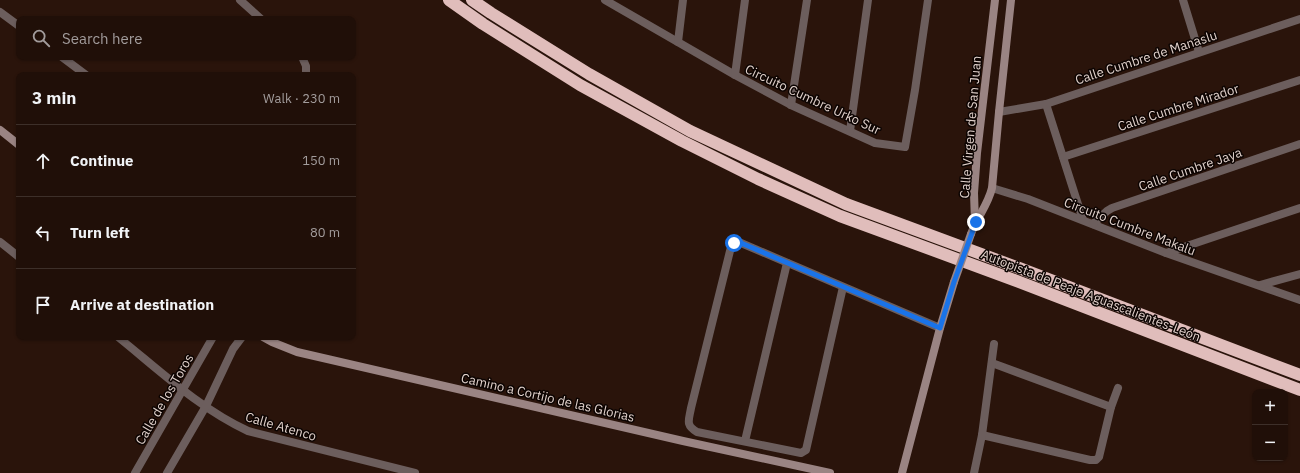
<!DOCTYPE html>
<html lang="en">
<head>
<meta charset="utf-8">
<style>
	body { margin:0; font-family:"IBM Plex Sans",sans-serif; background:#281812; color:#f1f3f6 }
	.controls { position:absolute; right:12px; bottom:12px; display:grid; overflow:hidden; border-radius:8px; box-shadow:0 1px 3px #0004 }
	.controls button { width:36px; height:36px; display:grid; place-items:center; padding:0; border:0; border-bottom:1px solid #3d2f29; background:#200f08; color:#f1f3f6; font:20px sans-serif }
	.stop { position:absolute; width:12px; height:12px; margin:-9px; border:3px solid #1a73e8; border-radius:50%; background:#fff }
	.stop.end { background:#1a73e8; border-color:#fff; box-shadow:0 1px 4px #0008 }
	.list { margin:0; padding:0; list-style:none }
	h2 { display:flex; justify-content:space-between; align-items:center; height:52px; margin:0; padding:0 16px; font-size:17px }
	h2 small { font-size:13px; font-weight:400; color:#a29c9c }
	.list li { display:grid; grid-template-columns:26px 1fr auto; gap:12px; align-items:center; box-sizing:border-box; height:72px; padding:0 16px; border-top:1px solid #3d2f29 }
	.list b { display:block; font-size:15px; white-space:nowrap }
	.list em { font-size:13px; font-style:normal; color:#a29c9c }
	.icon { flex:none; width:22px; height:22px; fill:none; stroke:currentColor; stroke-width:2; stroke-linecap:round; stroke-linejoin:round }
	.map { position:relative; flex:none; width:1300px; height:473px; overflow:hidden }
	.search { position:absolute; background:#200f08; box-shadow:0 1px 3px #0004; left:16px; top:16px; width:340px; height:44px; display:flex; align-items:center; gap:10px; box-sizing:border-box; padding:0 14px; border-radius:8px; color:#a29c9c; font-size:15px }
	.panel { position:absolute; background:#200f08; box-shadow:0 1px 3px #0004; left:16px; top:72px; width:340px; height:268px; border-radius:8px }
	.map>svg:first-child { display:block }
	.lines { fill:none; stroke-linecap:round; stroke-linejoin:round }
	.street { stroke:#6c5e5d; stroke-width:8 }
	.secondary { stroke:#9a8483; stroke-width:8 }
	.highway { stroke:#e0bdbb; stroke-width:12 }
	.secondary-bridge { stroke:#9a8483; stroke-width:8 }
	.route { stroke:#1a73e8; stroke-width:5 }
	.labels { text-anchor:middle; stroke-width:3; stroke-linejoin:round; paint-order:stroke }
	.street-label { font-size:13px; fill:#e1d1cb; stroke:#0c0402 }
</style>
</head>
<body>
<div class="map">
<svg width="1300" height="473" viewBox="0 0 1300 473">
	<rect width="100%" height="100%" fill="#2a140b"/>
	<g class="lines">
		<g class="street">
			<polyline points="240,0 261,19"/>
			<polyline points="605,0 735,75 791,105 875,143 905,147 915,90 928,0"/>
			<polyline points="1183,0 1199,52"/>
			<polyline points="0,12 19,26"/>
			<polyline points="678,42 683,0"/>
			<polyline points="62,57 86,75"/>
			<polyline points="302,57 306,66 306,75"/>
			<polyline points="735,75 745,0"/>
			<polyline points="1046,104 1083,220"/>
			<polyline points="791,105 807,0"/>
			<polyline points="999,112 1046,104 1300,19"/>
			<polyline points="850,131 868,0"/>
			<polyline points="1063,157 1300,80"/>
			<polyline points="992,188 1028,199 1166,253 1300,300"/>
			<polyline points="1093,224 1107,211 1112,208 1300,144"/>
			<polyline points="0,242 19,257"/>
			<polyline points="1166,253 1300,208"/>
			<polyline points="1260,285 1300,274"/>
			<path d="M843,287L806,450L801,453L697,432C685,425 689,420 691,408L731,247L734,243H741L940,328"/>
			<path d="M118,337C159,370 200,409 248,431L415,473"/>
			<polyline points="992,363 1111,407"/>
			<polyline points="982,435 1090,460 1096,460 1099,457 1111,407 1118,388"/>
			<polyline points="745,441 787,263"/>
			<polyline points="135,473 213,337"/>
			<polyline points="167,473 206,406 233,349 242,337"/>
			<polyline points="974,473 982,435 994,344"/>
		</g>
		<g class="secondary">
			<polyline points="0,130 19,145"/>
			<polyline points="975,222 974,193 977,153 995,0"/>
			<path d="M971,234C977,217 988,205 992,188L999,112L1011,0"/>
			<polyline points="263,337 272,342 297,352 683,441 830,473"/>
			<polyline points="902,473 940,328 954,282"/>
		</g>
		<g class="highway">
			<polyline points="449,0 483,24 580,85 682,141 758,179 840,216 1014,280 1300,390"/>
			<polyline points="472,0 491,13 589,74 690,131 846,204 1019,268 1300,375"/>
		</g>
		<polyline class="secondary-bridge" points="954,282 971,234"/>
	</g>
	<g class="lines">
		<polyline class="route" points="734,243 741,243 940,328 954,282 976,222"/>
	</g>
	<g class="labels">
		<g class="street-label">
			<text transform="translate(1146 57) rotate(-18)" y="5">Calle Cumbre de Manaslu</text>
			<text transform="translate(813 99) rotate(25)" y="5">Circuito Cumbre Urko Sur</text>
			<text transform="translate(1178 107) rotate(-18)" y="5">Calle Cumbre Mirador</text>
			<text transform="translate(970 127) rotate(-85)" y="5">Calle Virgen de San Juan</text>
			<text transform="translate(1190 169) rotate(-19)" y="5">Calle Cumbre Jaya</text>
			<text transform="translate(1130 226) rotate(21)" y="5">Circuito Cumbre Makalu</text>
			<text transform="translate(1091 295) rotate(21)" y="5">Autopista de Peaje Aguascalientes-León</text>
			<text transform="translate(548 397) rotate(13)" y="5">Camino a Cortijo de las Glorias</text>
			<text transform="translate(164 399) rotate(-60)" y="5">Calle de los Toros</text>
			<text transform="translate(281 426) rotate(16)" y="5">Calle Atenco</text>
		</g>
	</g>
</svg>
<div class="controls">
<button>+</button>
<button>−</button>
</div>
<div class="stop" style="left:734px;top:243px"></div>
<div class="stop end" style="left:976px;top:222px"></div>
<div class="search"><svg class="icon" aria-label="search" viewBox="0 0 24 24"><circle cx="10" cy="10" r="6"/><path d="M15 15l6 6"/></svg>Search here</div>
<section class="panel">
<h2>3 min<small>Walk · 230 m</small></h2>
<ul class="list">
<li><svg class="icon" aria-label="ahead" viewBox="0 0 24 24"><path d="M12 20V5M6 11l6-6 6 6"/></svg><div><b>Continue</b></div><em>150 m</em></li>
<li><svg class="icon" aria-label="left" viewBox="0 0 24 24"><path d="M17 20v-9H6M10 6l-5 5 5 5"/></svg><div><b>Turn left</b></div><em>80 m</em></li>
<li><svg class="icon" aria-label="arrive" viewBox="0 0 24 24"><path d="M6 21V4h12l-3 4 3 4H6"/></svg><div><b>Arrive at destination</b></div></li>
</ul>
</section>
</div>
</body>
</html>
